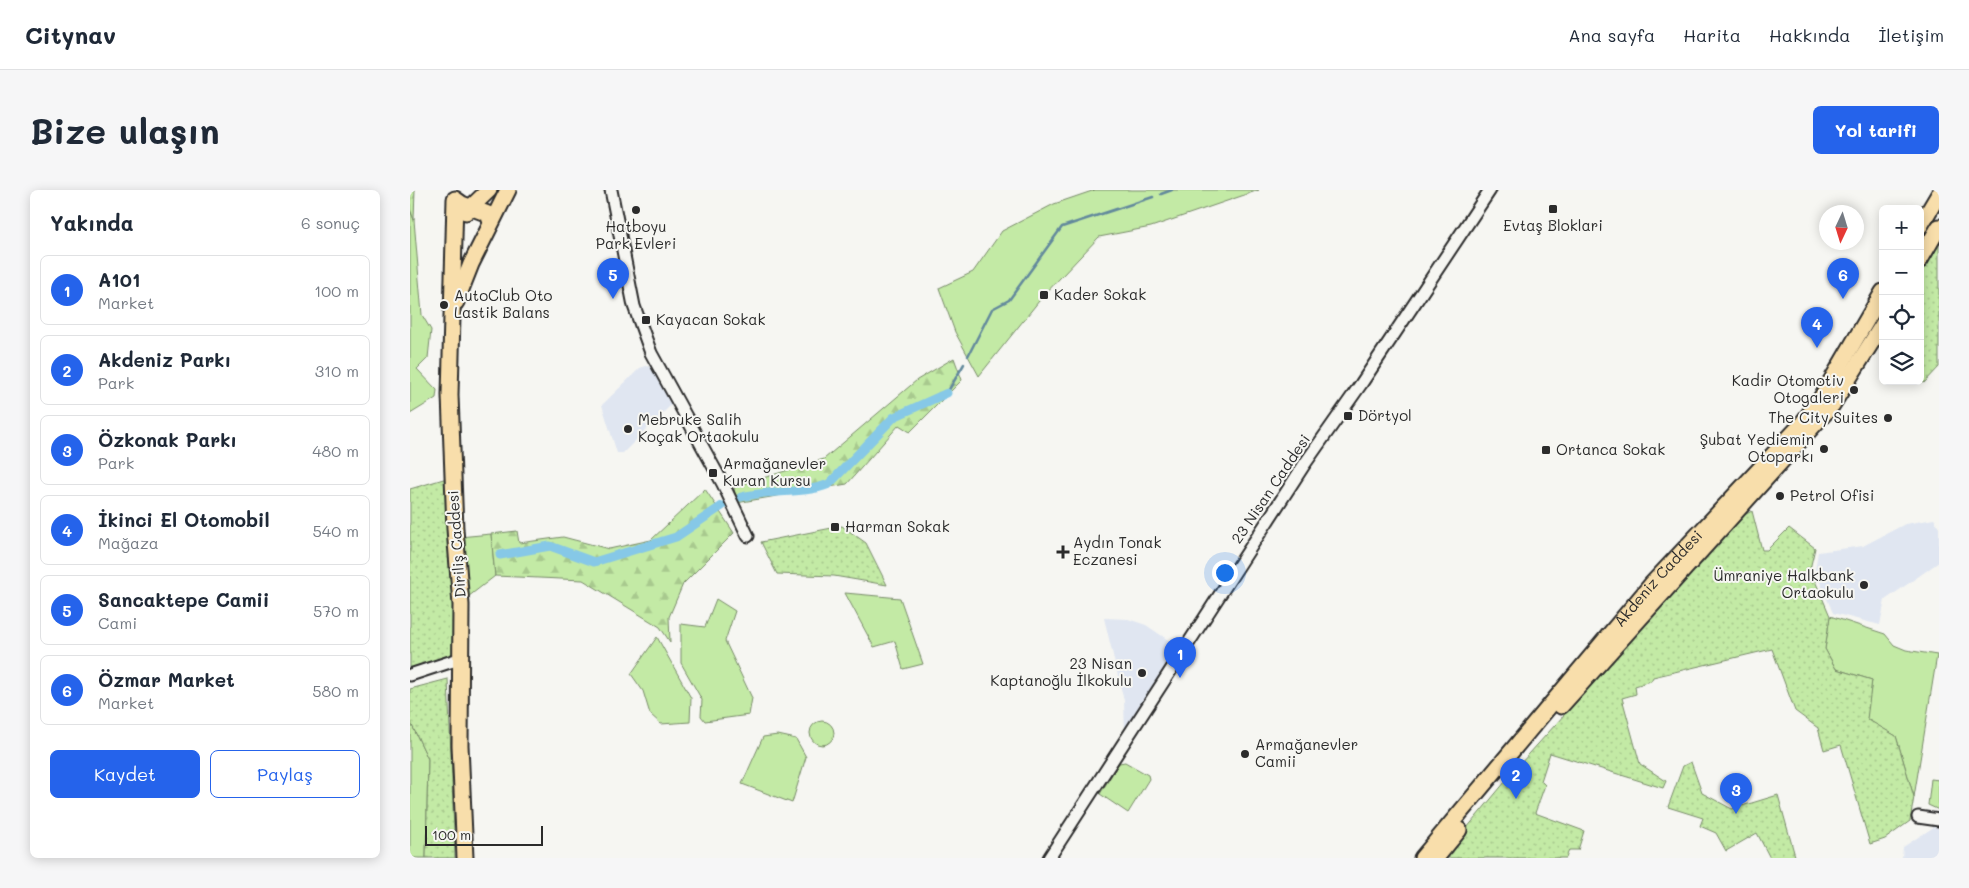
<!DOCTYPE html>
<html lang="tr">
<head>
<meta charset="utf-8">
<style>
	body { margin:0; font-family:Mali,sans-serif; background:#f6f6f7; color:#1f2937 }
	.controls { position:absolute; right:15px; top:15px; display:grid; overflow:hidden; border-radius:8px; box-shadow:0 2px 12px #0003 }
	.controls button { width:45px; height:45px; display:grid; place-items:center; padding:0; border:0; border-bottom:1px solid #e0e1e3; background:#fff; color:#1f2937; font:25px sans-serif }
	.compass { position:absolute; left:1409px; top:15px; width:45px; height:45px; border-radius:50%; background:#fff; box-shadow:0 2px 12px #0003; rotate:184deg }
	.scale { position:absolute; left:15px; bottom:12px; width:118px; box-sizing:border-box; padding-left:5px; border:2px solid #2b2b2b; border-top:0; font-size:14px; line-height:18px; white-space:nowrap; color:#2b2b2b; -webkit-text-stroke:4px #f6f6f2; paint-order:stroke }
	.you { position:absolute; left:814px; top:382px; width:18px; height:18px; margin:-12px; border:4px solid #fff; border-radius:50%; background:#1a73e8; box-shadow:0 0 0 8px #1a73e833 }
	.badge { display:grid; place-items:center; width:32px; height:32px; border-radius:50%; background:#2563eb; color:#fff; font-size:16px; font-weight:700 }
	.pin { position:absolute; translate:-50% -41px; filter:drop-shadow(0 1px 2px #0008) }
	.pin::after { content:''; position:absolute; top:26px; width:18px; height:15px; background:inherit; clip-path:polygon(0 0,100% 0,50% 100%) }
	.list { margin:0; padding:0; list-style:none }
	h2 { display:flex; justify-content:space-between; align-items:center; height:65px; margin:0; padding:0 20px; font-size:21px }
	h2 small { font-size:16px; font-weight:400; color:#747a83 }
	.list li { display:grid; grid-template-columns:32px 1fr auto; gap:15px; align-items:center; box-sizing:border-box; height:70px; margin:0 10px 10px; padding:0 10px; border:1px solid #e0e1e3; border-radius:8px }
	.list b { display:block; font-size:19px; white-space:nowrap }
	.list p { margin:0; font-size:16px; white-space:nowrap; color:#747a83 }
	.list em { font-size:16px; font-style:normal; color:#747a83 }
	.actions { display:flex; gap:10px; padding:15px 20px }
	.actions a { flex:1; padding:11px 0; border:1px solid #2563eb; border-radius:8px; text-align:center; font-size:18px; color:#2563eb }
	.actions .main { background:#2563eb; color:#fff }
	.icon { flex:none; width:28px; height:28px; fill:none; stroke:currentColor; stroke-width:2; stroke-linecap:round; stroke-linejoin:round }
	.map { position:relative; flex:none; width:1529px; height:668px; overflow:hidden; border-radius:8px }
	header { display:flex; align-items:center; gap:30px; box-sizing:border-box; height:70px; padding:0 25px; background:#fff; border-bottom:1px solid #e0e1e3 }
	header strong { font-size:24px }
	nav { display:flex; gap:28px; margin-inline-start:auto; font-size:18px }
	.intro { display:flex; align-items:center; justify-content:space-between; box-sizing:border-box; height:120px; padding:0 30px }
	h1 { margin:0; font-size:35px }
	.button { padding:12px 22px; border-radius:8px; background:#2563eb; color:#fff; font-size:18px; font-weight:700 }
	main { display:flex; gap:30px; padding:0 30px }
	aside { flex:1; background:#fff; border-radius:8px; box-shadow:0 2px 12px #0003 }
	.map>svg:first-child { display:block }
	.built { fill:#e0e6f1 }
	.grass { fill:#c3eaa5; stroke:#778a68 }
	.forest { fill:url(#forest-firs); stroke:#778a68 }
	.park { fill:url(#park-dots); stroke:#778a68 }
	.lines { fill:none; stroke-linecap:round; stroke-linejoin:round }
	.stream { stroke:#62899c; stroke-width:2.5 }
	.canal { stroke:#86c8e7; stroke-width:9 }
	.minor-casing { stroke:#2b2b2b; stroke-width:15 }
	.major-casing { stroke:#2b2b2b; stroke-width:19 }
	.minor { stroke:#f6f6f2; stroke-width:11 }
	.major { stroke:#f8deab; stroke-width:15 }
	.poi-dot { fill:#2b2b2b; stroke:#f6f6f2; stroke-width:2 }
	.labels { text-anchor:middle; stroke-width:4; stroke-linejoin:round; paint-order:stroke }
	.poi-label { font-size:15px; fill:#2b2b2b; stroke:#f6f6f2; text-anchor:start }
	.street-label { font-size:15px; fill:#2b2b2b; stroke:#f6f6f2 }
</style>
</head>
<body>
<header>
<strong>Citynav</strong>
<nav><a>Ana sayfa</a><a>Harita</a><a>Hakkında</a><a>İletişim</a></nav>
</header>
<div class="intro"><h1>Bize ulaşın</h1><a class="button">Yol tarifi</a></div>
<main>
<aside>
<h2>Yakında<small>6 sonuç</small></h2>
<ul class="list">
<li><span class="badge">1</span><div><b>A101</b><p>Market</p></div><em>100 m</em></li>
<li><span class="badge">2</span><div><b>Akdeniz Parkı</b><p>Park</p></div><em>310 m</em></li>
<li><span class="badge">3</span><div><b>Özkonak Parkı</b><p>Park</p></div><em>480 m</em></li>
<li><span class="badge">4</span><div><b>İkinci El Otomobil</b><p>Mağaza</p></div><em>540 m</em></li>
<li><span class="badge">5</span><div><b>Sancaktepe Camii</b><p>Cami</p></div><em>570 m</em></li>
<li><span class="badge">6</span><div><b>Özmar Market</b><p>Market</p></div><em>580 m</em></li>
</ul>
<div class="actions"><a class="main">Kaydet</a><a>Paylaş</a></div>
</aside>
<div class="map">
<svg width="1529" height="668" viewBox="0 0 1529 668">
	<defs>
		<pattern id="forest-firs" width="22" height="20" patternUnits="userSpaceOnUse" patternTransform="scale(1.25)"><rect width="22" height="20" fill="#c3eaa5"/><path d="M5 1l3.5 6h-7zM16 11l3.5 6h-7z" fill="#a8c98e"/></pattern>
		<pattern id="park-dots" width="8" height="8" patternUnits="userSpaceOnUse" patternTransform="scale(1.25)"><rect width="8" height="8" fill="#c3eaa5"/><path d="M2 2h.1M6 6h.1" fill="none" stroke="#a8c98e" stroke-width="1.8" stroke-linecap="round"/></pattern>
	</defs>
	<rect width="100%" height="100%" fill="#f6f6f2"/>
	<filter id="ink" filterUnits="userSpaceOnUse"><feTurbulence type="fractalNoise" baseFrequency=".02" numOctaves="2"/><feDisplacementMap in="SourceGraphic" scale="10" xChannelSelector="R" yChannelSelector="G"/><feConvolveMatrix kernelMatrix="1 2 1 2 8 2 1 2 1" color-interpolation-filters="sRGB"/></filter>
	<g filter="url(#ink)">
		<g class="built">
			<polygon points="236,176 242,177 262,214 213,263 207,263 192,215 230,178"/>
			<polygon points="1524,329 1529,337 1529,372 1475,410 1470,435 1423,423 1405,380 1408,362 1453,356 1495,334"/>
			<polygon points="694,428 718,429 736,435 770,458 715,547 714,511"/>
			<polygon points="1524,637 1529,638 1529,668 1492,668 1493,657"/>
		</g>
		<g class="grass">
			<polygon points="685,0 849,0 741,37 689,47 633,106 569,186 545,142 529,98 563,82 592,41 644,14"/>
			<polygon points="0,19 4,30 12,125 21,140 18,168 7,179 27,200 26,208 0,224"/>
			<polygon points="81,344 85,386 54,410 49,347"/>
			<polygon points="435,403 490,408 513,474 493,479 485,451 464,457"/>
			<polygon points="306,409 325,421 315,451 342,508 339,525 295,531 291,526 292,510 271,473 271,434 295,437"/>
			<polygon points="1420,426 1475,444 1484,455 1496,460 1527,465 1504,607 1486,546 1456,529 1462,490 1426,479 1415,459"/>
			<polygon points="247,447 281,508 280,532 251,534 240,524 233,501 221,484"/>
			<polygon points="0,531 18,569 16,668 0,668"/>
			<circle cx="412" cy="543" r="12"/>
			<polygon points="368,545 386,549 396,567 382,613 332,594 353,547"/>
			<polygon points="715,572 738,585 739,589 718,623 690,604 709,573"/>
			<polygon points="1521,589 1529,590 1529,620 1518,615"/>
		</g>
		<g class="forest">
			<polygon points="0,0 5,0 4,30 0,19"/>
			<polygon points="544,168 552,190 500,242 489,235 437,294 326,313 324,297 414,269 507,190"/>
			<polygon points="295,299 324,343 273,394 259,427 260,452 250,437 173,390 85,386 81,344 107,341 109,353 153,347 199,359 241,350"/>
		</g>
		<g class="park">
			<polygon points="1529,42 1529,177 1514,193 1510,190 1510,74"/>
			<polygon points="37,288 48,463 0,481 0,299"/>
			<polygon points="1342,321 1352,360 1357,360 1379,338 1405,358 1400,379 1420,426 1415,459 1426,479 1462,490 1457,529 1486,546 1504,607 1500,631 1475,649 1460,654 1431,555 1414,560 1408,538 1385,521 1362,459 1243,487 1241,491 1225,496 1226,504 1212,508 1230,574 1256,591 1253,598 1140,563 1131,591 1135,595 1125,623 1174,641 1168,660 1159,660 1156,668 1032,668 1110,574 1334,325"/>
			<polygon points="432,336 456,353 477,395 424,386 367,384 351,352"/>
			<polygon points="38,489 45,668 16,668 18,569 0,531 0,499"/>
			<polygon points="1281,572 1292,603 1322,619 1368,605 1385,666 1388,668 1360,668 1347,643 1316,661 1306,643 1290,636 1293,628 1258,617 1273,576"/>
		</g>
		<g class="lines">
			<g class="stream">
				<polyline points="751,4 762,0"/>
				<polyline points="558,166 582,119 599,110 652,37 743,7"/>
				<polyline points="537,203 554,174"/>
			</g>
			<g class="canal">
				<path d="M331,307C360,299 392,305 419,294L484,227L537,203"/>
				<polyline points="90,365 140,356 184,372 266,347 312,316"/>
			</g>
			<defs>
				<g id="minor">
					<polyline points="201,0 224,116 241,163 313,294 338,346"/>
					<polyline points="0,485 52,468"/>
					<polyline points="1508,627 1529,630"/>
					<polyline points="639,668 894,275 951,194 1080,0"/>
				</g>
				<g id="major">
					<polyline points="56,22 79,0"/>
					<polyline points="1510,36 1529,4"/>
					<polyline points="1510,70 1529,37"/>
					<polyline points="46,112 61,74 98,0"/>
					<polyline points="1151,516 1422,215 1473,134"/>
					<polyline points="55,668 50,555 51,415 45,339 40,205 45,9 52,14 78,24 81,32"/>
					<path id="s1" d="M1012,668L1241,395L1391,235L1410,210L1473,102"/>
					<polyline points="1026,668 1049,640"/>
				</g>
			</defs>
			<use href="#minor" class="minor-casing"/>
			<use href="#major" class="major-casing"/>
			<use href="#minor" class="minor"/>
			<use href="#major" class="major"/>
		</g>
	</g>
	<g class="poi-dot">
		<rect x="1138" y="14" width="10" height="10" rx="2.5"/>
		<circle cx="226" cy="20" r="5"/>
		<rect x="629" y="100" width="10" height="10" rx="2.5"/>
		<circle cx="34" cy="115" r="5"/>
		<rect x="231" y="125" width="10" height="10" rx="2.5"/>
		<circle cx="1444" cy="200" r="5"/>
		<rect x="933" y="221" width="10" height="10" rx="2.5"/>
		<circle cx="1478" cy="228" r="5"/>
		<circle cx="218" cy="239" r="5"/>
		<circle cx="1414" cy="259" r="5"/>
		<rect x="1131" y="255" width="10" height="10" rx="2.5"/>
		<rect x="298" y="278" width="10" height="10" rx="2.5"/>
		<circle cx="1370" cy="306" r="5"/>
		<rect x="420" y="332" width="10" height="10" rx="2.5"/>
		<path d="M650.5 354.5h5v5h5v5h-5v5h-5v-5h-5v-5h5z"/>
		<circle cx="1454" cy="395" r="5"/>
		<circle cx="732" cy="483" r="5"/>
		<circle cx="835" cy="564" r="5"/>
	</g>
	<g class="labels">
		<g class="poi-label">
			<text x="1143" y="41" text-anchor="middle">Evtaş Bloklari</text>
			<text x="226" y="42" text-anchor="middle">Hatboyu<tspan x="226" dy="17">Park Evleri</tspan></text>
			<text x="644" y="110">Kader Sokak</text>
			<text x="44" y="111">AutoClub Oto<tspan x="44" dy="17">Lastik Balans</tspan></text>
			<text x="246" y="135">Kayacan Sokak</text>
			<text x="1434" y="196" text-anchor="end">Kadir Otomotiv<tspan x="1434" dy="17">Otogaleri</tspan></text>
			<text x="948" y="231">Dörtyol</text>
			<text x="1468" y="233" text-anchor="end">The City Suites</text>
			<text x="228" y="235">Mebruke Salih<tspan x="228" dy="17">Koçak Ortaokulu</tspan></text>
			<text x="1404" y="255" text-anchor="end">Şubat Yediemin<tspan x="1404" dy="17">Otoparkı</tspan></text>
			<text x="1146" y="265">Ortanca Sokak</text>
			<text x="313" y="279">Armağanevler<tspan x="313" dy="17">Kuran Kursu</tspan></text>
			<text x="1380" y="311">Petrol Ofisi</text>
			<text x="435" y="342">Harman Sokak</text>
			<text x="663" y="358">Aydın Tonak<tspan x="663" dy="17">Eczanesi</tspan></text>
			<text x="1444" y="391" text-anchor="end">Ümraniye Halkbank<tspan x="1444" dy="17">Ortaokulu</tspan></text>
			<text x="722" y="479" text-anchor="end">23 Nisan<tspan x="722" dy="17">Kaptanoğlu İlkokulu</tspan></text>
			<text x="845" y="560">Armağanevler<tspan x="845" dy="17">Camii</tspan></text>
		</g>
		<g class="street-label">
			<text transform="translate(861 299) rotate(-56)" y="5">23 Nisan Caddesi</text>
			<text transform="translate(47 354) rotate(-94)" y="5">Diriliş Caddesi</text>
			<text dy="5" stroke="none"><textPath href="#s1" startOffset="366">Akdeniz Caddesi</textPath></text>
		</g>
	</g>
</svg>
<div class="controls">
<button>+</button>
<button>−</button>
<button><svg class="icon" aria-label="locate" viewBox="0 0 24 24"><circle cx="12" cy="12" r="6"/><path d="M12 2v4M12 18v4M2 12h4M18 12h4"/></svg></button>
<button><svg class="icon" aria-label="layers" viewBox="0 0 24 24"><path d="M12 4l9 5-9 5-9-5zM3 14l9 5 9-5"/></svg></button>
</div>
<svg class="compass" viewBox="-18 -18 36 36"><path d="M0-13l5 13h-10z" fill="#e53935"/><path d="M0 13l5-13h-10z" fill="#747a83"/></svg>
<div class="scale">100 m</div>
<div class="you"></div>
<div class="pin badge" style="left:770px;top:488px">1</div>
<div class="pin badge" style="left:1106px;top:609px">2</div>
<div class="pin badge" style="left:1326px;top:624px">3</div>
<div class="pin badge" style="left:1407px;top:158px">4</div>
<div class="pin badge" style="left:203px;top:109px">5</div>
<div class="pin badge" style="left:1433px;top:109px">6</div>
</div>
</main>
</body>
</html>
